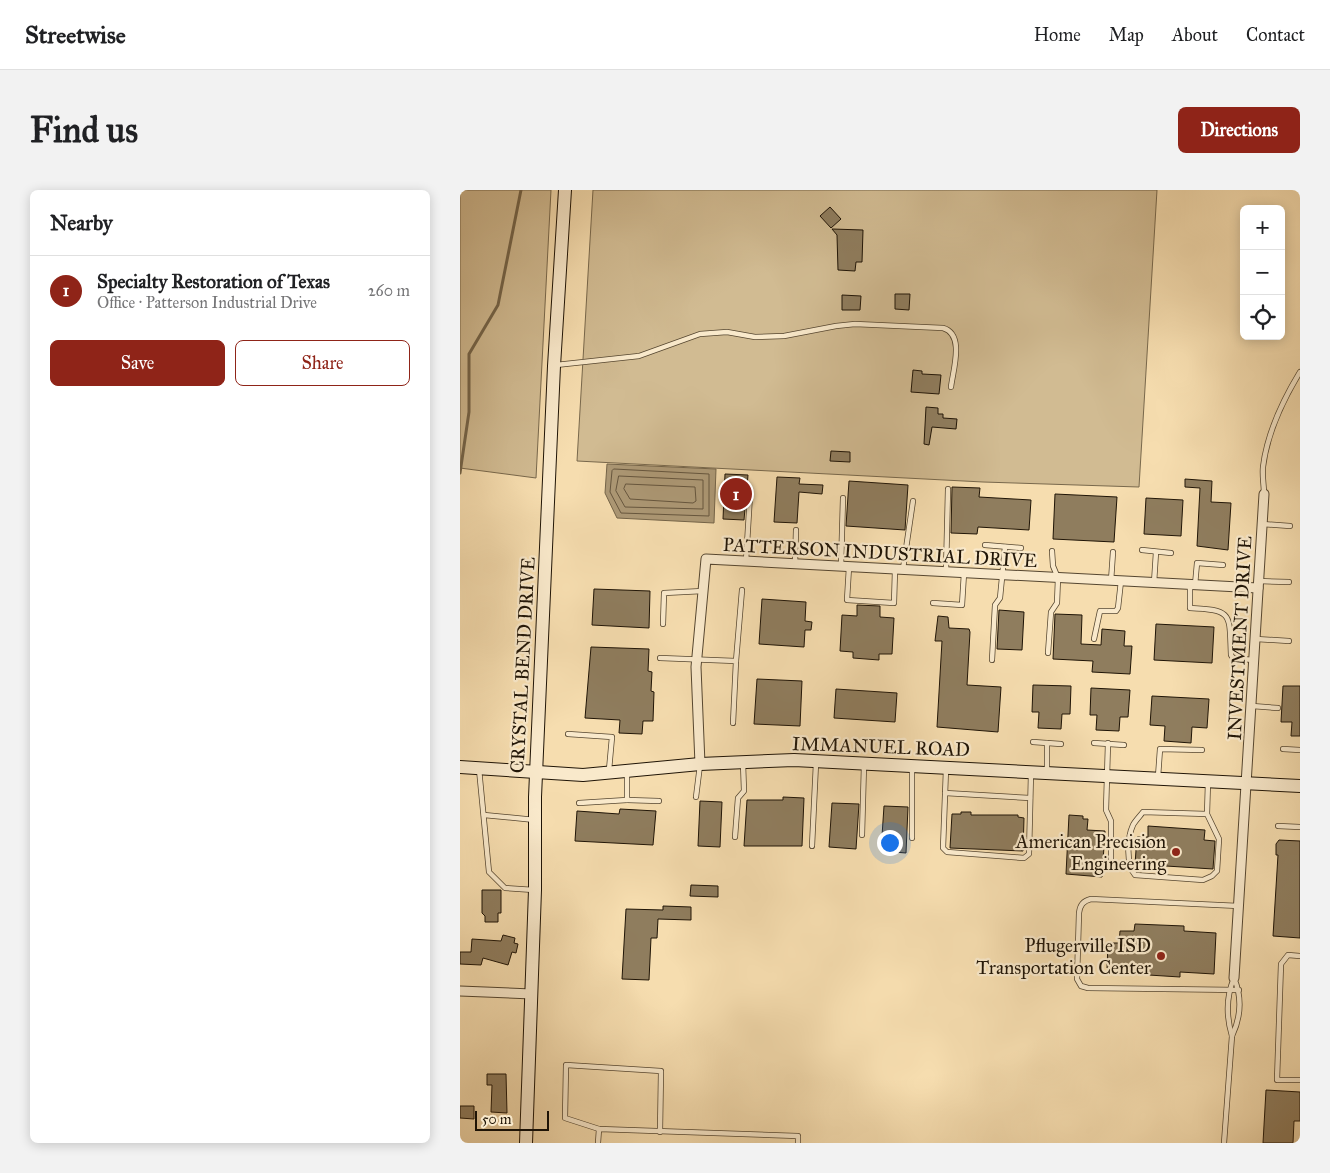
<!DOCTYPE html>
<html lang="en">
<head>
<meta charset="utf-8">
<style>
	body { margin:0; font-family:"IM FELL Great Primer",serif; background:#f2f2f2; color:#202124 }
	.controls { position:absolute; right:15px; top:15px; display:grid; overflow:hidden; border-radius:8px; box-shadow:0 2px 12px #0003 }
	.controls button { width:45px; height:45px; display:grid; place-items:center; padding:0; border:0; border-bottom:1px solid #e0e0e0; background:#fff; color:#202124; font:25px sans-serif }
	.scale { position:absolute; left:15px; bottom:12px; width:74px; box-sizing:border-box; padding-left:5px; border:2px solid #1f1406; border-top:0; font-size:14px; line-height:18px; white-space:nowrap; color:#1f1406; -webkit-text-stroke:4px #f9e9cb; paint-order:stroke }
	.you { position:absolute; left:429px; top:652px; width:18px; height:18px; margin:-12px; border:4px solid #fff; border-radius:50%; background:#1a73e8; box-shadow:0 0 0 8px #1a73e833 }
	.badge { display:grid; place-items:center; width:32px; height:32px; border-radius:50%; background:#8f2418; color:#fff; font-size:16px; font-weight:700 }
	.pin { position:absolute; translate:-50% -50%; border:2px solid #fff; box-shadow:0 1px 5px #0006 }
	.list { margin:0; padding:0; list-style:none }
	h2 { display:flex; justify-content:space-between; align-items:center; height:65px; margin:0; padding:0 20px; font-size:21px }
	h2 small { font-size:16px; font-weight:400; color:#757577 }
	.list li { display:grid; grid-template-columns:32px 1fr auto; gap:15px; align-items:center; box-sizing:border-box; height:70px; padding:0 20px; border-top:1px solid #e0e0e0 }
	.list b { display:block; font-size:19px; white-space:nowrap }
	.list p { margin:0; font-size:16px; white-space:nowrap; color:#757577 }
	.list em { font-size:16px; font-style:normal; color:#757577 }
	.actions { display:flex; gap:10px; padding:15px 20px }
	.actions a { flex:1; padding:11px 0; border:1px solid #8f2418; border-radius:8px; text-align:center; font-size:18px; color:#8f2418 }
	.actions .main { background:#8f2418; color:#fff }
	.icon { flex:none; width:28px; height:28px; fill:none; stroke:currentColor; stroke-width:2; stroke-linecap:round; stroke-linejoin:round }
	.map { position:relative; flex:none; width:840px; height:953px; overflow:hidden; border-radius:8px }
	header { display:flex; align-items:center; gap:30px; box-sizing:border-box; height:70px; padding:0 25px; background:#fff; border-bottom:1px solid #e0e0e0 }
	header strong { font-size:24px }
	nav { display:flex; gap:28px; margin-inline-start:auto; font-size:18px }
	.intro { display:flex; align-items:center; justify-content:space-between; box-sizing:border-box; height:120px; padding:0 30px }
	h1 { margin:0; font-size:35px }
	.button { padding:12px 22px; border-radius:8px; background:#8f2418; color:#fff; font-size:18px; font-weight:700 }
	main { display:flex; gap:30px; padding:0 30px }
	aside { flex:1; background:#fff; border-radius:8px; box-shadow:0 2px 12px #0003 }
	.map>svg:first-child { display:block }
	.green { fill:#d1bb92; stroke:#78684c }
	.water { fill:#ad9976; stroke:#746449 }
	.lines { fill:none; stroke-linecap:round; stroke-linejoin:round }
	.shore { stroke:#66563e; stroke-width:1 }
	.stream { stroke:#746449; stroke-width:3 }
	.building { fill:#8f7d5e; stroke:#1f1406 }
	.lane-casing { stroke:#554630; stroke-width:6 }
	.street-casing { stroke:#554630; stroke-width:11 }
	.secondary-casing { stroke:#1f1406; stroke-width:14 }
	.lane { stroke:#f9e9cb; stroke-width:4.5 }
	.street { stroke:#f9e9cb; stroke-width:9 }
	.secondary { stroke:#f9e9cb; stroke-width:12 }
	.poi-dot { fill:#8f2418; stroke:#f9e9cb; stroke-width:2 }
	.labels { text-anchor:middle; stroke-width:4.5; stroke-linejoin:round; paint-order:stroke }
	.street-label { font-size:19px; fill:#1f1406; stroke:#f9e9cb }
	.poi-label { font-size:19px; fill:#1f1406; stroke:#f9e9cb; text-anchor:end }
</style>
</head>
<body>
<header>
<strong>Streetwise</strong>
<nav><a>Home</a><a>Map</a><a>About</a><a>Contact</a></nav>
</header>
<div class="intro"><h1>Find us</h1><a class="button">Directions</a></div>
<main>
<aside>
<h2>Nearby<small></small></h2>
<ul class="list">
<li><span class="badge">1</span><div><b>Specialty Restoration of Texas</b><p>Office · Patterson Industrial Drive</p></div><em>260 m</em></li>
</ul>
<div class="actions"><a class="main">Save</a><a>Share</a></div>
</aside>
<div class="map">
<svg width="840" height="953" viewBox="0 0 840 953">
	<rect width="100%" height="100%" fill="#f6ddaf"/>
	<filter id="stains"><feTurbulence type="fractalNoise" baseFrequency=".004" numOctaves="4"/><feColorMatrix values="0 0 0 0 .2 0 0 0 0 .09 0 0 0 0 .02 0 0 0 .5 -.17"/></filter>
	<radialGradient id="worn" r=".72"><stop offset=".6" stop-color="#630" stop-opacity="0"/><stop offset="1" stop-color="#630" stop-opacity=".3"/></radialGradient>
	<g class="green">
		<polygon points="0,0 91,0 76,288 0,278"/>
		<polygon points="133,0 697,0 679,297 523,292 117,271"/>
	</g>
	<polygon class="water" points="147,274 256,279 254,333 157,328 145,303"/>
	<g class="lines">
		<g class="shore">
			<polygon points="154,279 249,284 249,326 161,323 150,302 152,281"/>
			<polygon points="159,286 243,290 243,319 165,317 156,301"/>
			<polygon points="166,294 235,297 236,311 233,313 170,309 164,299"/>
		</g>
		<polyline class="stream" points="0,283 9,222 9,164 38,115 61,0"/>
	</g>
	<g class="building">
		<polygon points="370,17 381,29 371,38 360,26"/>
		<polygon points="372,39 403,40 402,72 396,72 395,81 378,80 377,45"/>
		<polygon points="435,104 450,104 449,120 435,119"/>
		<polygon points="382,105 401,106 400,120 382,120"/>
		<polygon points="453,180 462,181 462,184 481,185 479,204 451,202"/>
		<polygon points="466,217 478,218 478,224 483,224 483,228 497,229 496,239 472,237 469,255 464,254"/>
		<polygon points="371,261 390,262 390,272 370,271"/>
		<polygon points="265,284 288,285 284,330 263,329"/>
		<polygon points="317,287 340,288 339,294 363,295 362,304 339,302 337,333 314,332"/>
		<polygon points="725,289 752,291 751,312 771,313 768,360 737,356 740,298 725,297"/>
		<polygon points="389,291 448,295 445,340 386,336"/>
		<polygon points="492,297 520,298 519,307 571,310 569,340 518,337 517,344 491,343"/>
		<polygon points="595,304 657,307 654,352 593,349"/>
		<polygon points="686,308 723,310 721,346 684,344"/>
		<polygon points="134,399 190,401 189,438 132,435"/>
		<polygon points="302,409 346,412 345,431 352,432 351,440 345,440 344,457 299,454"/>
		<polygon points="397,415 420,416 420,427 434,428 432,464 419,464 419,470 393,468 393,462 380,461 382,425 397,426"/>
		<polygon points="539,420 564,422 562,460 537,459"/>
		<polygon points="595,424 622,425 621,454 641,455 642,439 665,441 664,456 672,456 670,484 632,482 633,471 593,469"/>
		<polygon points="478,426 488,427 489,438 509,439 510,442 507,495 541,497 538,542 477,537 482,451 475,451"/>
		<polygon points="696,434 754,437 752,473 694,470"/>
		<polygon points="131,457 189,459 188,481 192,482 191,501 194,502 193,531 183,531 182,544 159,543 160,530 125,528"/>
		<polygon points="297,489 342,491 340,536 294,534"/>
		<polygon points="573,495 611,496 610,524 602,524 601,539 578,538 579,522 572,522"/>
		<polygon points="823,496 840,496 840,546 831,546 832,532 821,532"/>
		<polygon points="631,498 670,500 668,527 660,527 659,541 636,540 637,525 630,525"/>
		<polygon points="376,499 437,503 435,532 374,528"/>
		<polygon points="692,506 749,509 747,538 732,537 731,553 704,551 705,536 690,535"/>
		<polygon points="323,607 344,608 342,656 284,656 287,610 323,610"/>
		<polygon points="240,611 262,612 260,657 238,656"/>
		<polygon points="372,613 399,614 396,659 369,657"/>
		<polygon points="424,616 448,617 446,663 421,661"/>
		<polygon points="160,619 196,621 193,655 115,651 117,621 159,624"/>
		<polygon points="501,622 511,622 511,625 558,625 558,627 564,628 563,661 490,658 492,624 501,624"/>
		<polygon points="609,625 623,626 623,629 628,629 627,640 645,641 642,687 606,684"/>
		<polygon points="688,636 745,640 744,650 755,651 753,679 675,674 677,647 688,647"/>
		<polygon points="819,650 840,651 840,748 813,746 818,665 816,665 816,654"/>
		<polygon points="231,695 258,696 258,707 230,706"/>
		<polygon points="22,700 41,700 41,723 38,723 38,732 25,732 25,726 22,723"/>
		<polygon points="203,716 231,717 231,730 198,729 197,748 191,748 189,790 162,789 166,719 203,720"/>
		<polygon points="675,734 724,736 724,741 756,743 754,784 720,782 720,787 673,784 673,780 647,778 648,753 659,753 660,741 674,741"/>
		<polygon points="43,745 55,748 54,753 58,754 56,763 52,762 48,775 23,768 21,775 0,774 0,762 11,762 12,749 41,751"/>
		<polygon points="27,884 46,884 47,923 31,922 32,895 27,895"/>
		<polygon points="806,900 840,902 840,931 834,931 833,953 803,953"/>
		<polygon points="0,916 14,916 14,929 0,928"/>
	</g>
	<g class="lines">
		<defs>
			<g id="lane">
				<path d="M96,175L179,166L240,144L267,142L295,147L324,146L376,136L395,134L483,138C505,144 493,180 491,197"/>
				<path d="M804,304C804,295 802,286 803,277C807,244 823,210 840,182"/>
				<polyline points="802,334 830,336"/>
				<polyline points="525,355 561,358"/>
				<polyline points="682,360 711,363"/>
				<polyline points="286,371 290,305"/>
				<polyline points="335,374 336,340"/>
				<polyline points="381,377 383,308"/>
				<polyline points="389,377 387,410 434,413 435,380"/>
				<polyline points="443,379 453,311"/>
				<polyline points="486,381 488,299"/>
				<polyline points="651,391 653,362"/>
				<polyline points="798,391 829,392"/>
				<polyline points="694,393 696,362"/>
				<path d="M730,394V418C774,420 769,424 771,465L773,468L793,470"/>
				<polyline points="735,395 737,373 763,375"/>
				<polyline points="473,413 502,415 504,383"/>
				<polyline points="203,434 204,403 243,401"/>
				<polyline points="634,449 640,421 656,421 658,418 661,391"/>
				<polyline points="796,449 829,451"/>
				<polyline points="588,463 591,422 597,413 598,388 593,376 592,361"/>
				<polyline points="200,468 276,471 273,533"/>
				<polyline points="532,470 535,415 540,408 545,357"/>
				<polyline points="276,471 282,400"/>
				<polyline points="792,516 818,518"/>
				<polyline points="108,544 152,547 149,580"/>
				<polyline points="573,552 601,554"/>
				<polyline points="634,553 664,555"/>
				<polyline points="648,553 646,620 651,631 651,671"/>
				<polyline points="823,559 840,560"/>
				<polyline points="19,579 29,682 45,698 74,700"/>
				<polyline points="486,579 483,658 487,662 564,668 569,664 571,583"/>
				<polyline points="587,582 587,553"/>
				<polyline points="698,587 700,559 742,560"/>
				<polyline points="485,603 570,608"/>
				<polyline points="236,607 240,575"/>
				<polyline points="167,610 199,611"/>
				<polyline points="119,613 167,610 167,582"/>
				<path d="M747,624L683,622C680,626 675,631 673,635C667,648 666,675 675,685L743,690L752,686L757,681L759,649L747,624L748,592"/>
				<polyline points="24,625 75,630"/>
				<polyline points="818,636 840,637"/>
				<polyline points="402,645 404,575"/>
				<polyline points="275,647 278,608 284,601 283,573"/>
				<polyline points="452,648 452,577"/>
				<polyline points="352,656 356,573"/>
				<path d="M779,716L631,709C623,711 620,715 619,723L617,789L621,796L628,798L779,800"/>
				<polyline points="840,766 828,765 821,774 817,890 840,890"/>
				<path d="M772,846C766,826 766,807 774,788"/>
				<polyline points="139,939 105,928 106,875 201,881 200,942"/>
				<polyline points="138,953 139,939 338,946 338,953"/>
				<path d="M764,953L772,846C781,827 782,807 774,788"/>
			</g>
			<g id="street">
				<polyline points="240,574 236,477 246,369 798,398"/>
				<polyline points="774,788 804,304"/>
				<polyline points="0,801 72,804"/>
			</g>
			<g id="secondary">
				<polyline points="0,577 123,585 240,574 334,570 840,596"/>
				<polyline points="66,953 75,700 75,607 94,176 105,0"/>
			</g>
		</defs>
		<use href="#lane" class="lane-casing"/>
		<use href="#street" class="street-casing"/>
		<use href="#secondary" class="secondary-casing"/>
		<use href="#lane" class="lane"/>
		<use href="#street" class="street"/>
		<use href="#secondary" class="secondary"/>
	</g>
	<g class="poi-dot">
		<circle cx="716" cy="662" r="5"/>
		<circle cx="701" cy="766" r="5"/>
	</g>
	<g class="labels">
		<g class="street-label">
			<text transform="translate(420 362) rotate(3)" y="7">PATTERSON INDUSTRIAL DRIVE</text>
			<text transform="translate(779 448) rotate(-87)" y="7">INVESTMENT DRIVE</text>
			<text transform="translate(62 475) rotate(-87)" y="7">CRYSTAL BEND DRIVE</text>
			<text transform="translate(421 556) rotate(2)" y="7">IMMANUEL ROAD</text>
		</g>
		<g class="poi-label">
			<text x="706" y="658">American Precision<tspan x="706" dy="22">Engineering</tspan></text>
			<text x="691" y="762">Pflugerville ISD<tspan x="691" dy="22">Transportation Center</tspan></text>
		</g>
	</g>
	<rect width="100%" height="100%" filter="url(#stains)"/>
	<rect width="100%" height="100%" fill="url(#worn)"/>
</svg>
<div class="controls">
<button>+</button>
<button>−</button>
<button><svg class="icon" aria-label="locate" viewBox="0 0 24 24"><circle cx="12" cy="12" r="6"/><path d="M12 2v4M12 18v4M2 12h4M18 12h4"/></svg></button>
</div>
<div class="scale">50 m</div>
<div class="you"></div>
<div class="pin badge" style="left:276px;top:304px">1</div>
</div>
</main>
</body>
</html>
